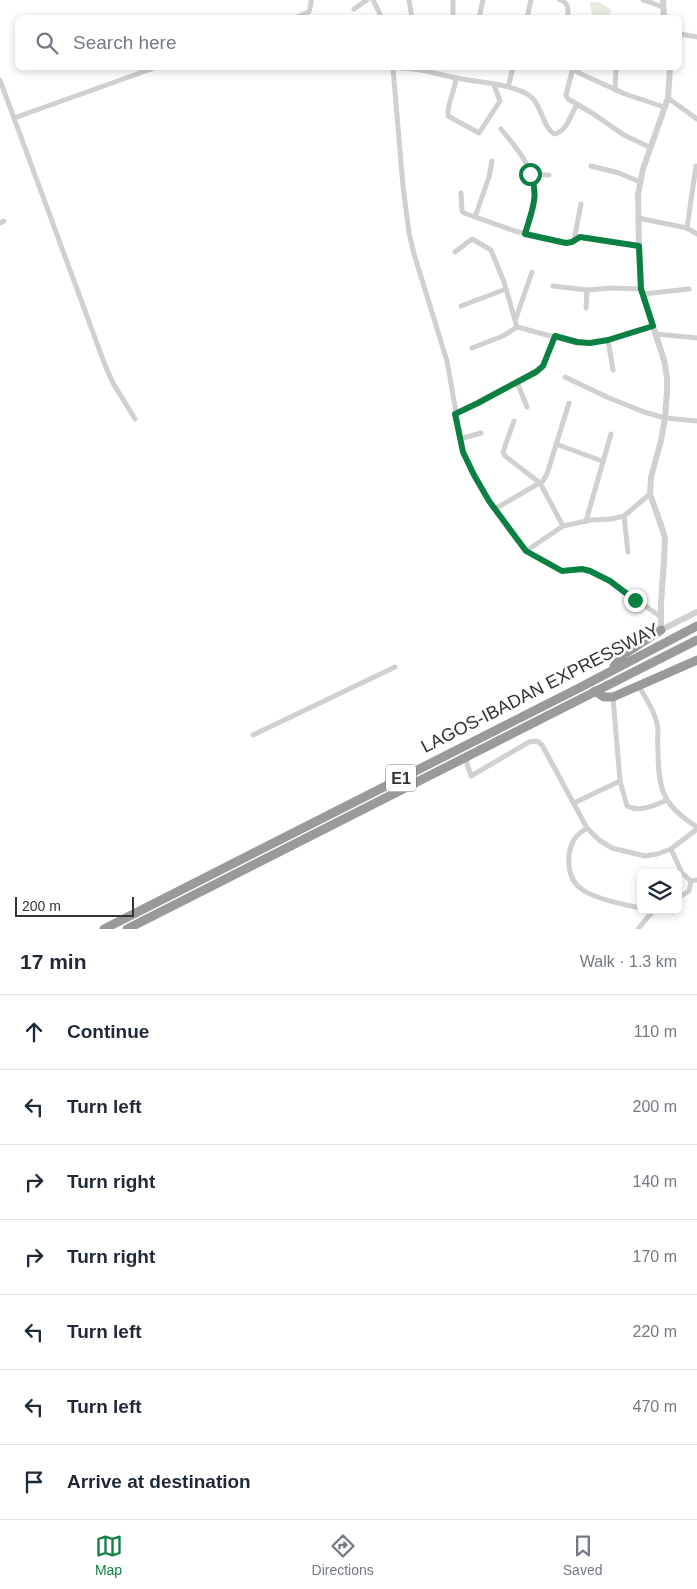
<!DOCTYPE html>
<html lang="en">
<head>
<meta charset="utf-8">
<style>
	body { margin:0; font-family:Helvetica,sans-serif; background:#f2f2f3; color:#1f2937 }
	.controls { position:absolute; right:15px; bottom:15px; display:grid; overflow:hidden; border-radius:8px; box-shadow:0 2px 8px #0003 }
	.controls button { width:45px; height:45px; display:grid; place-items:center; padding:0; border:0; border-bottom:1px solid #e0e1e3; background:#fff; color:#1f2937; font:25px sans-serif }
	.scale { position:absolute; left:15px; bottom:12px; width:119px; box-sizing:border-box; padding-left:5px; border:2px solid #333; border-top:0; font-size:14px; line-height:18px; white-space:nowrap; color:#333; -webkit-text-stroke:4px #fff; paint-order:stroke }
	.stop { position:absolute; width:15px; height:15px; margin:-11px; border:4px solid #0b8043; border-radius:50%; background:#fff }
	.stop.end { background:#0b8043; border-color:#fff; box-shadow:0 1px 5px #0008 }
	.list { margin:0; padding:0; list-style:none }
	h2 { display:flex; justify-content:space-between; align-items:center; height:65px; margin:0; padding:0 20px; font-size:21px }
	h2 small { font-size:16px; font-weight:400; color:#747a83 }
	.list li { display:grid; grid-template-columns:32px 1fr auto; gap:15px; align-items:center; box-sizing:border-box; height:75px; padding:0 20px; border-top:1px solid #e0e1e3 }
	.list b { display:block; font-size:19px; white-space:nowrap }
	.list em { font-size:16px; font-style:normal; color:#747a83 }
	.icon { flex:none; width:28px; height:28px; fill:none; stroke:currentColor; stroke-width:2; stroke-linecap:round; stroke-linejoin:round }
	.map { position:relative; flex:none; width:697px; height:929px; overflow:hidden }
	.search { position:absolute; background:#fff; box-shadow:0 2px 8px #0003; left:15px; right:15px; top:15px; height:55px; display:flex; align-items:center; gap:12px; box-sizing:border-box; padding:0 18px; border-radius:8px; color:#747a83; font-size:19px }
	.sheet { height:590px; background:#fff }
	nav { display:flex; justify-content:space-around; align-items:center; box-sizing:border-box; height:70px; border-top:1px solid #e0e1e3; background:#fff; font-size:14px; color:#747a83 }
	nav a { display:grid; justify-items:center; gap:2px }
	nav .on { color:#0b8043 }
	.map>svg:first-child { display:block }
	.green { fill:#e6ecdf }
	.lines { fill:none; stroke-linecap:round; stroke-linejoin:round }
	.minor { stroke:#d0d0d0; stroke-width:5 }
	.tertiary { stroke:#d0d0d0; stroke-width:6 }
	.motorway { stroke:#9a9a9a; stroke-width:9 }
	.route { stroke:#0b8043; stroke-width:6 }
	.labels { text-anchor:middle; stroke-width:5; stroke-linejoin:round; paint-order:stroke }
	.shield { fill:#fff; stroke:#707070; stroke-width:1 }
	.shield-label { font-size:16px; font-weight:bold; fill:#333 }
	.street-label { font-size:18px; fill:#333; stroke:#fff }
</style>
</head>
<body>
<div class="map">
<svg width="697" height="929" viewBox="0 0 697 929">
	<rect width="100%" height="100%" fill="#fff"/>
	<polygon class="green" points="599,2 611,9 610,17 592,16 590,2"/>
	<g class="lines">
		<g class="minor">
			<polyline points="373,0 382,18"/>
			<polyline points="409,0 412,18"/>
			<polyline points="453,0 453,18"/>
			<path d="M560,0C569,3 568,9 568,18"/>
			<polyline points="643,0 663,7"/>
			<polyline points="354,9 367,0"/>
			<polyline points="295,18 309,12 311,4 311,0"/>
			<polyline points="479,18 483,0"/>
			<polyline points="527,18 531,0"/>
			<polyline points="680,34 697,37"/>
			<polyline points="393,68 403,186 409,233 414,254 447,361 463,452 474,475 489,501 526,551 562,571 582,569 590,571 610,581 661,617"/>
			<path d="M400,68C420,68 437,74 456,78C477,82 513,84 530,96C542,105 542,126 554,134C567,132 571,114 577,104"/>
			<polyline points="572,68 579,73 625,94 664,107"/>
			<polyline points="573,68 566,95 568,99 592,113 624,135 649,147"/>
			<path d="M456,78C455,91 447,103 448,116L479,133L500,101L494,85"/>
			<polyline points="0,80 105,365 113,383 135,419"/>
			<polyline points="508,87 513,68"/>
			<polyline points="615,90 616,68"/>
			<polyline points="668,98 697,119"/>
			<polyline points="14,118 154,68"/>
			<path d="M501,129C515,146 534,168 535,191C536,206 529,220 525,234"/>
			<polyline points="591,166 619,173 640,182"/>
			<polyline points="531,174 549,175"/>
			<polyline points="461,193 462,211 464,213 515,231 566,243 572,242 581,237 639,246"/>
			<polyline points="475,217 489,177 492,161"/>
			<polyline points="638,218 687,228 697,234"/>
			<polyline points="0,223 4,221"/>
			<polyline points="687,228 696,166"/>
			<polyline points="574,240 581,204"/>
			<polyline points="455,252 472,239 491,250 504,282 517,327"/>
			<polyline points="553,286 587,290 611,288 641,289"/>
			<polyline points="643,294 689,289"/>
			<polyline points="461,306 506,289"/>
			<polyline points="586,308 587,290"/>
			<polyline points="516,318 532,272"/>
			<polyline points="656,334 697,338"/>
			<polyline points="608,340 613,370"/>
			<polyline points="472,348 503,336 517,327 577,343 590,343 608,340 653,326"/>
			<polyline points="565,377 607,397 644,412 665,418 697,421"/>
			<polyline points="517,382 527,407"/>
			<polyline points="455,414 478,403 491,395 536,371 543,366 555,336"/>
			<polyline points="514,421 503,452 505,456 540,483 563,526"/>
			<polyline points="460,439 481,433"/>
			<polyline points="556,444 602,461"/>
			<polyline points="495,509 543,481 547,474 569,403"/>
			<polyline points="624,516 628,552"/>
			<polyline points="586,521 611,434"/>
			<polyline points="526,551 563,526 591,520 611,519 624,516 650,494"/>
			<path d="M639,686C646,700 656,712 658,729C658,735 657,742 658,748C658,789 662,805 697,827"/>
			<path d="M613,697L620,781L627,806C640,813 655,805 667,800"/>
			<polyline points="253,735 395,667"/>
			<polyline points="465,757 471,776 529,742 537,741 542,745 587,828 599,840 612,848 645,856 657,854 671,849 697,829"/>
			<polyline points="574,803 620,781"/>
			<path d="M587,828C576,835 571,841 569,855C568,866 570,880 579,887C590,898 625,905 641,908"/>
			<polyline points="671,849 682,873 691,881 697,880"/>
			<polyline points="678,898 689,891 691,881"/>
			<polyline points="638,929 654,910"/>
		</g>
		<g class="tertiary">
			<polyline points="663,0 664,18"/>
			<polyline points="670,68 668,98 643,169 638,195 639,246 641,289 664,360 667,377 667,392 665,418 661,441 651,477 650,494 662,528 665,538 664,561 661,603 661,630 697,612"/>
		</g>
		<g class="motorway">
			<polyline points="614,666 626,653 661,630"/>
			<polyline points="595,691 604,697 613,697 697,660"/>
			<polyline points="104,929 581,687 697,626"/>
			<polyline points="127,929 697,640"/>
		</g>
	</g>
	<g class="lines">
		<path class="route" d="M530,174C540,195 531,213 525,234L566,243L572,242L580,237L639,246L641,289L653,326L608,340L590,343L577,342L555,336L543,366L536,372L478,403L455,414L463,452L474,475L489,501L526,551L562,571L582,569L590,571L610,581L635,600"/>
	</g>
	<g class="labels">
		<rect class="shield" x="386" y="764.5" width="30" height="27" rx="4"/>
		<g class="shield-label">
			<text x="401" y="784">E1</text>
		</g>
		<g class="street-label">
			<text transform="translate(540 688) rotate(-27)" y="6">LAGOS-IBADAN EXPRESSWAY</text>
		</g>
	</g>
</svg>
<div class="controls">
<button><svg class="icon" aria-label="layers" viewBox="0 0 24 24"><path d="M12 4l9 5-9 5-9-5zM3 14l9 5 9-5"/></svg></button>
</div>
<div class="scale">200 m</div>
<div class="stop" style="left:530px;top:174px"></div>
<div class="stop end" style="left:635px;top:600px"></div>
<div class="search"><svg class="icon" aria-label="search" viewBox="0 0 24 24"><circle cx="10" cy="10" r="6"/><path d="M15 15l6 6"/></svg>Search here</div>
</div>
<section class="sheet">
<h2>17 min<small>Walk · 1.3 km</small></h2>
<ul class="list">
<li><svg class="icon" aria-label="ahead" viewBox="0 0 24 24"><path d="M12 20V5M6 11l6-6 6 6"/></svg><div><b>Continue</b></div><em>110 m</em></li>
<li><svg class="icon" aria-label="left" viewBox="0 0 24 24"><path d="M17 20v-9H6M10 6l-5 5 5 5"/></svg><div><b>Turn left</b></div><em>200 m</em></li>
<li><svg class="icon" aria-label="right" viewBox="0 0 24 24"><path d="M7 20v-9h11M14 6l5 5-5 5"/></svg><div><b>Turn right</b></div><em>140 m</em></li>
<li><svg class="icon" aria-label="right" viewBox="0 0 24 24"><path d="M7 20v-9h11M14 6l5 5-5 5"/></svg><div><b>Turn right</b></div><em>170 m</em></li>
<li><svg class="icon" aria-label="left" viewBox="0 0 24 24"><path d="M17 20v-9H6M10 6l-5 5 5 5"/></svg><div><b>Turn left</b></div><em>220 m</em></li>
<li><svg class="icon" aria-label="left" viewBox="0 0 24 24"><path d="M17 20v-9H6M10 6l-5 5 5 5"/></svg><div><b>Turn left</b></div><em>470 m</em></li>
<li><svg class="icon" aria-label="arrive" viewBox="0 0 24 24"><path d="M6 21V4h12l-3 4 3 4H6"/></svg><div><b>Arrive at destination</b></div></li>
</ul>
</section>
<nav>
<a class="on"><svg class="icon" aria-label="map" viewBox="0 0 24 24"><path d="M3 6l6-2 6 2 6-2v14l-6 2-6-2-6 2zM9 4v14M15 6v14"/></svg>Map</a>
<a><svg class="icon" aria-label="directions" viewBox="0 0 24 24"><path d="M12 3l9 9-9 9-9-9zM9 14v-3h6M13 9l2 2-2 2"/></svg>Directions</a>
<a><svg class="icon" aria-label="saved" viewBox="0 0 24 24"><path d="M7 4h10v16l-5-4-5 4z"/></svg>Saved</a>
</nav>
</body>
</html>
